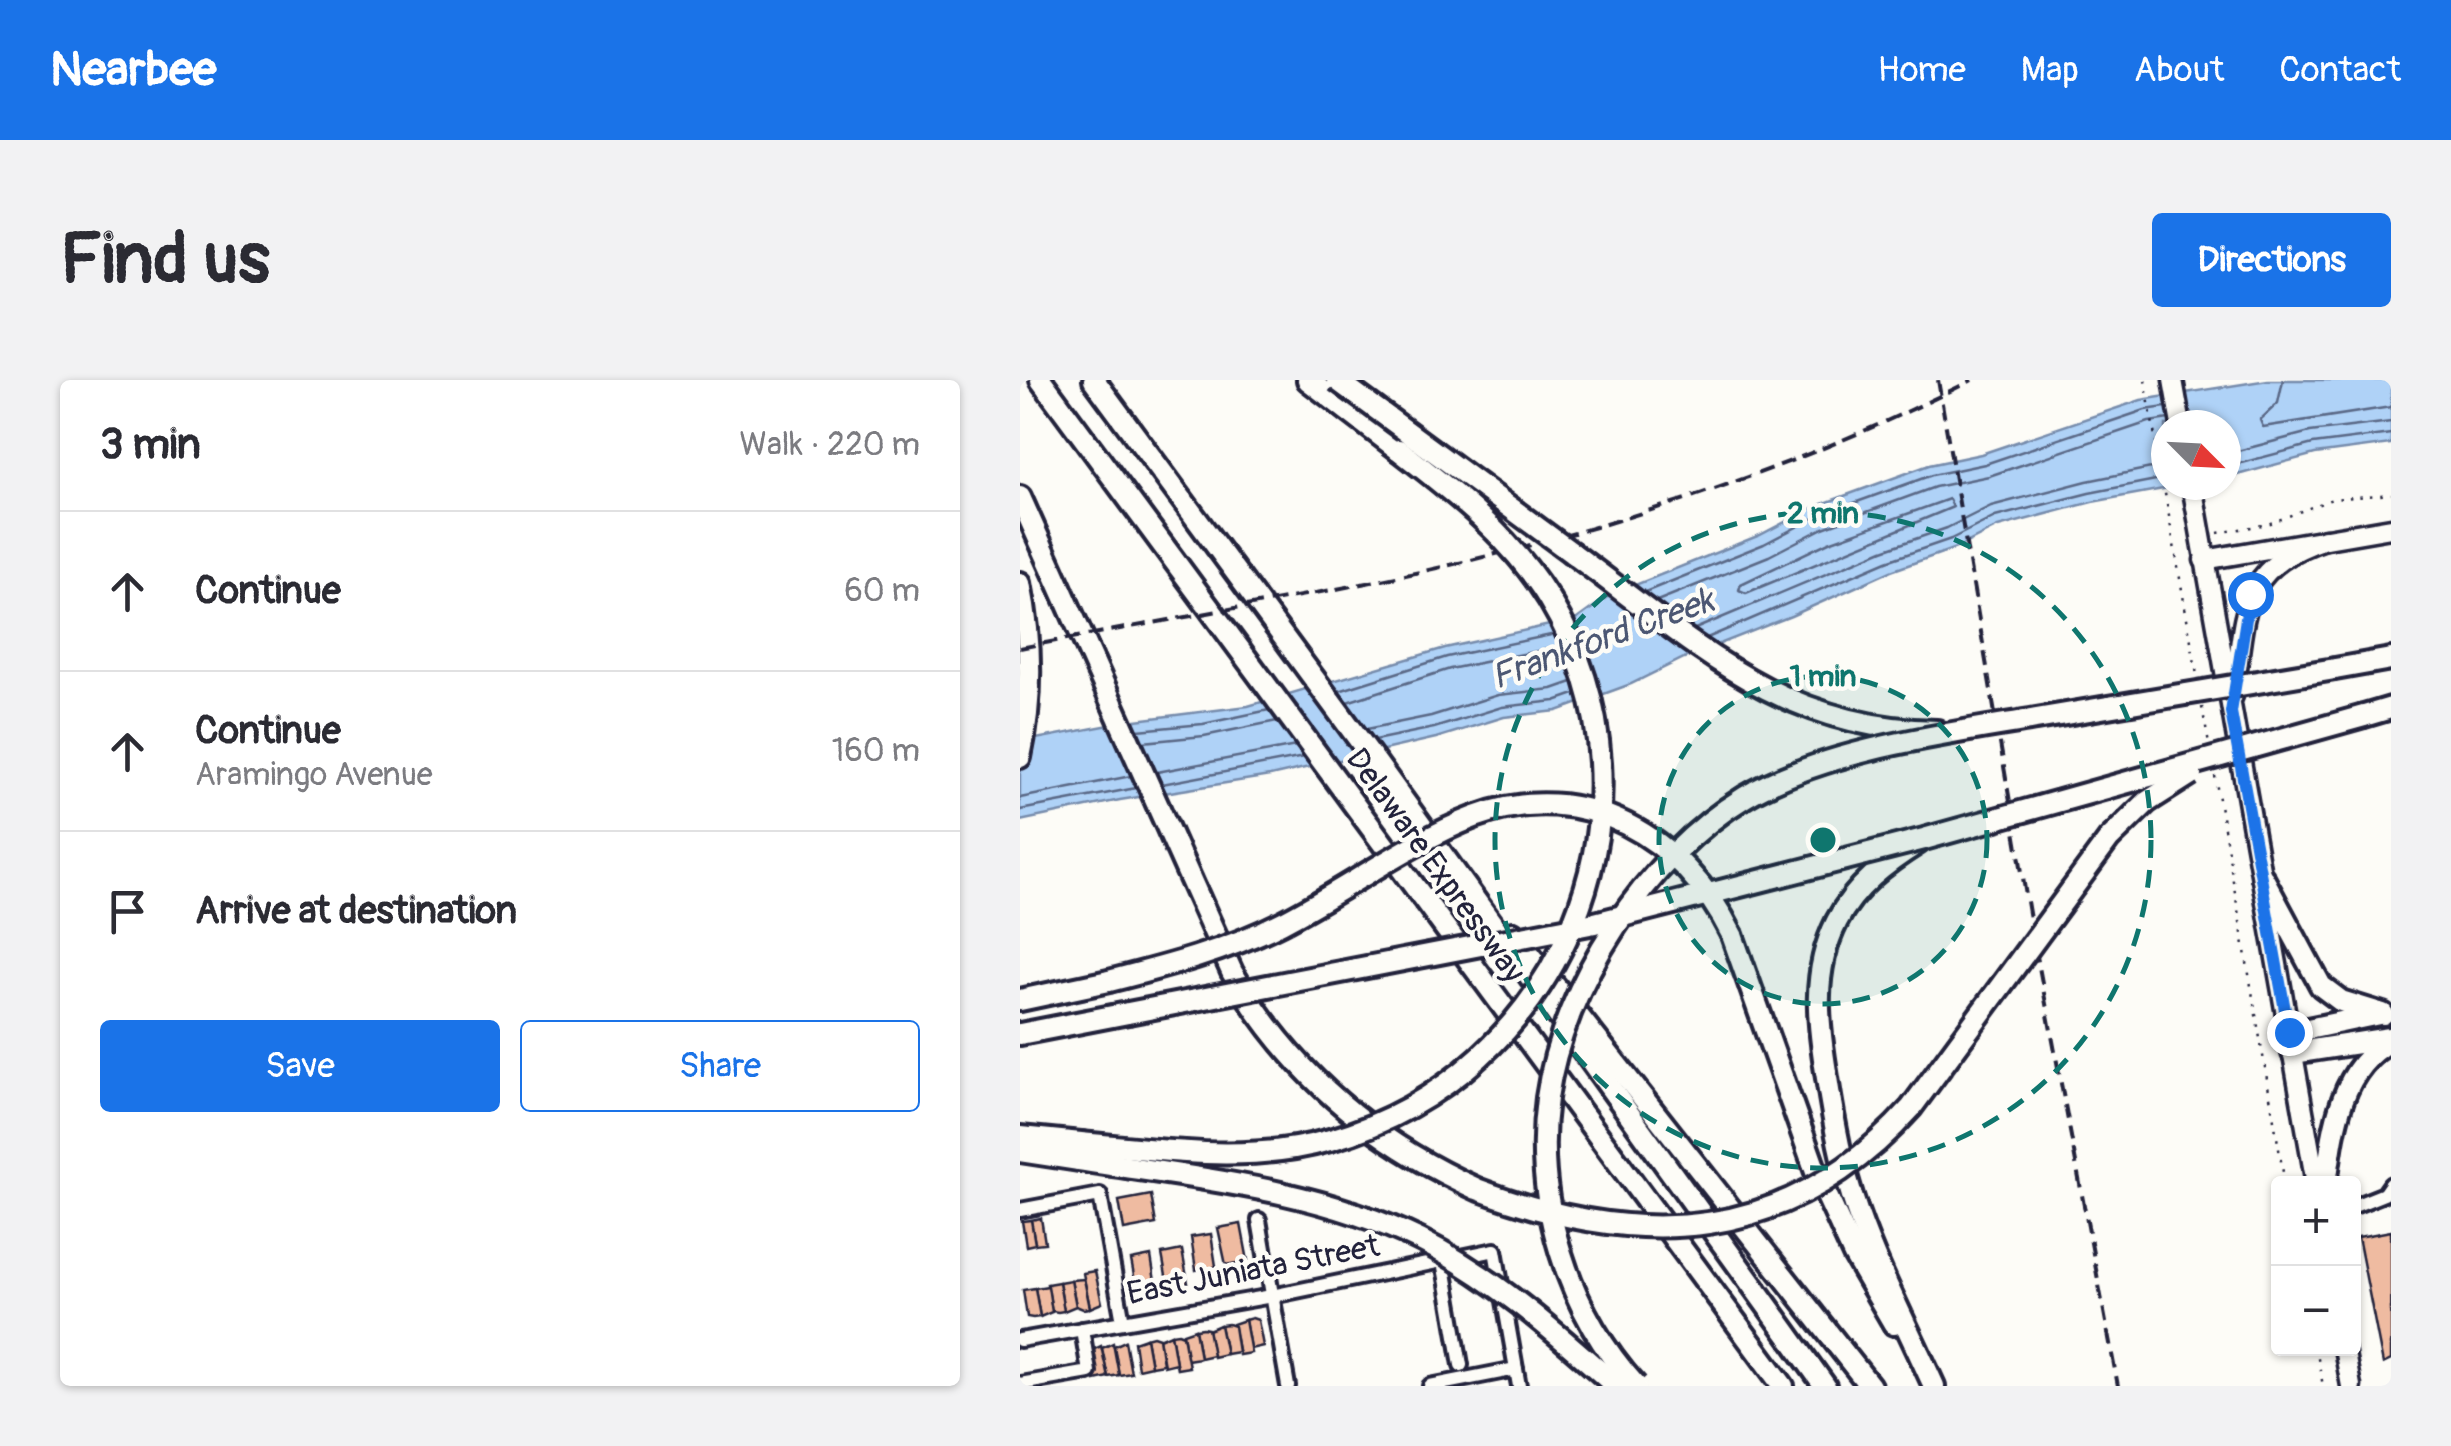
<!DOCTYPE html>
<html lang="en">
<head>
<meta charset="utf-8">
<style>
	body { margin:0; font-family:Pangolin,sans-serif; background:#f2f2f3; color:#2b2b33 }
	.controls { position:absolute; right:30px; bottom:30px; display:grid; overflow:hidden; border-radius:10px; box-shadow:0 2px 8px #0004 }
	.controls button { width:90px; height:90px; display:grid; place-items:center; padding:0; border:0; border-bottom:2px solid #e1e1e2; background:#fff; color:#2b2b33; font:50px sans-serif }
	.compass { position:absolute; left:1131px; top:30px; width:90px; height:90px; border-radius:50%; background:#fff; box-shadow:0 2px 8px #0004; rotate:114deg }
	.stop { position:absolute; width:30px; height:30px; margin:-22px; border:8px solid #1a73e8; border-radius:50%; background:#fff }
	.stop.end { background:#1a73e8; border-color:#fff; box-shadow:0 2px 10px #0008 }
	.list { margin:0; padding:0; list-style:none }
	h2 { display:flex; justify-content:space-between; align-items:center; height:130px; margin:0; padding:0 40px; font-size:42px }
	h2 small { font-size:32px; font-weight:400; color:#7c7c81 }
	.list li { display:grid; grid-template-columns:65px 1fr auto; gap:30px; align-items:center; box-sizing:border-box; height:160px; padding:0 40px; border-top:2px solid #e1e1e2 }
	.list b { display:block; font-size:38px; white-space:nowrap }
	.list p { margin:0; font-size:32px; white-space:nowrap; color:#7c7c81 }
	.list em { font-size:32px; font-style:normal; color:#7c7c81 }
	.actions { display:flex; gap:20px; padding:30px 40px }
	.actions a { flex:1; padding:22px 0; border:2px solid #1a73e8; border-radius:10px; text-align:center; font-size:35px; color:#1a73e8 }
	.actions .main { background:#1a73e8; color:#fff }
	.icon { flex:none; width:55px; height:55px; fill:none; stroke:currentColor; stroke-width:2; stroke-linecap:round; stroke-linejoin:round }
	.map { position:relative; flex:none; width:1371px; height:1006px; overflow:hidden; border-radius:10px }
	header { display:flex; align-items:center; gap:60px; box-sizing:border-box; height:140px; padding:0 50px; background:#1a73e8; color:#fff }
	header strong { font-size:48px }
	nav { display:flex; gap:55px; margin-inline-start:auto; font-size:35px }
	.intro { display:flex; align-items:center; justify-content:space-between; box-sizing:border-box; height:240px; padding:0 60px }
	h1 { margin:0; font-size:70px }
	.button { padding:25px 45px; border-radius:10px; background:#1a73e8; color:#fff; font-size:35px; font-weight:700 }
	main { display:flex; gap:60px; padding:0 60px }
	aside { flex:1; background:#fff; border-radius:10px; box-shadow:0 2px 8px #0004 }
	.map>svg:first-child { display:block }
	.water { fill:#afd2f7; stroke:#778cac; stroke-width:2.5 }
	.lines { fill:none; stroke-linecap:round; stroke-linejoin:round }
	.shore { stroke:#5a6886; stroke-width:2.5 }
	.building { fill:#efbba1; stroke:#22223b; stroke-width:2.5 }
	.minor-casing { stroke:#22223b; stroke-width:20 }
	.major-casing { stroke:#22223b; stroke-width:25 }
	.highway-casing { stroke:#22223b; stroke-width:28 }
	.path { stroke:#22223b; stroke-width:2.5; stroke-dasharray:2.5 8; stroke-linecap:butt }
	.minor { stroke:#fdfcf7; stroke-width:12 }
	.major { stroke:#fdfcf7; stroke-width:18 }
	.highway { stroke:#fdfcf7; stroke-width:20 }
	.rail { stroke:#22223b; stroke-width:4; stroke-dasharray:15 8; stroke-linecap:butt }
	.highway-bridge-casing { stroke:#22223b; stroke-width:28; stroke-linecap:butt }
	.highway-bridge { stroke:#fdfcf7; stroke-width:20 }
	.route { stroke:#1a73e8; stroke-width:12 }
	.ring { fill:none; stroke:#0f766e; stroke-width:5; stroke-dasharray:18 12 }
	.labels { text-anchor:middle; stroke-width:9; stroke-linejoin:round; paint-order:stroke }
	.street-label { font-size:32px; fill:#22223b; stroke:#fdfcf7 }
	.water-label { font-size:35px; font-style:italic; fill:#4c5773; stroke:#fdfcf7 }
	.centre { fill:#0f766e; stroke:#fdfcf7; stroke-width:5 }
	.ring-label { font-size:30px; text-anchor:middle; font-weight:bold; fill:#0f766e; stroke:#fdfcf7; stroke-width:9; stroke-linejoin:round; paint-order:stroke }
</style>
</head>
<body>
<header>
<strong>Nearbee</strong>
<nav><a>Home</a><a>Map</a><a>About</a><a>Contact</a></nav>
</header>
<div class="intro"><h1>Find us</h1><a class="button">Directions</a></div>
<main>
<aside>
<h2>3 min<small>Walk · 220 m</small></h2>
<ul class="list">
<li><svg class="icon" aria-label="ahead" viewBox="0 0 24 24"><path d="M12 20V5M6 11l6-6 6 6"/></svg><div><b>Continue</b></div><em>60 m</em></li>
<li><svg class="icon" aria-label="ahead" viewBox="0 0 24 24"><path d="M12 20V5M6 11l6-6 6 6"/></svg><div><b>Continue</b><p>Aramingo Avenue</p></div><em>160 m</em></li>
<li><svg class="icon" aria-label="arrive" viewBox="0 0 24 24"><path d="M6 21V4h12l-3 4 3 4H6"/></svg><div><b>Arrive at destination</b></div></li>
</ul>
<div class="actions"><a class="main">Save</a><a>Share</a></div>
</aside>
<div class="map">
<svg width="1371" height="1006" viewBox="0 0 1371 1006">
	<rect width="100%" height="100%" fill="#fdfcf7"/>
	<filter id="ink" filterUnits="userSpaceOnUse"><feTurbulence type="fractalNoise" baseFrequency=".01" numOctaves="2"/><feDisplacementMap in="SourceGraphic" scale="20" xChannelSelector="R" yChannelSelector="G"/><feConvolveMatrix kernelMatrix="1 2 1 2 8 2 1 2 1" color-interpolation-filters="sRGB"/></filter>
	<g filter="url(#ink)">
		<polygon class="water" points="1248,0 1371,0 1371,64 1295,74 1206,98 1206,45 1146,45 1146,105 1165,105 1072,122 978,147 936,168 871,191 771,236 664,278 611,304 537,331 484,337 416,358 250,396 100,420 0,441 0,362 116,340 228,326 425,268 557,239 590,215 740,155 794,127 909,85 961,74 1121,20"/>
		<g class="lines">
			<g class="shore">
				<polyline points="1263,0 1258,23 1240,40 1243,47 1371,27"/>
				<polyline points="1206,74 1290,52 1371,42"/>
				<polyline points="1206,87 1293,64 1371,54"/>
				<polygon points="929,119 933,127 726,213 719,210 721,204 809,162"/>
				<polyline points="625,212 744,164 798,136 912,95 965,84 1125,30 1146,27"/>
				<polyline points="637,221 749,176 803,148 915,107 969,96 1129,42 1149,39"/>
				<polyline points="675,249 863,170 927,148 971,126 1067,101 1146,85"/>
				<polyline points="687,258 867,181 931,159 975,137 1069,113 1146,98"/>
				<polyline points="319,311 427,277 531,255"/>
				<polyline points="327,322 430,289 537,267"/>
				<polyline points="347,349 411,336 478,315 532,309 552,302"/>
				<polyline points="118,350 183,344 249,330"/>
				<polyline points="355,360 414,348 482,327 535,321 555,314"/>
				<polyline points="123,362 184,356 257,341"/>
				<polyline points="137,392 276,366"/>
				<polyline points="142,404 284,377"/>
				<polyline points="0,418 111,396"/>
				<polyline points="0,430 116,408"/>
			</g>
		</g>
		<g class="building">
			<polygon points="131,815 136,844 104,850 99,821"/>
			<polygon points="21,838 25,863 15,864 11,840"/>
			<polygon points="11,840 15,864 6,866 2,841"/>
			<polygon points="221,844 228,881 206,885 198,848"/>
			<polygon points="1371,851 1371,980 1363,984 1338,857"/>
			<polygon points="191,854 196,886 184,892 183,888 176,890 171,857"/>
			<polygon points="162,870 168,903 148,907 142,874"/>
			<polygon points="131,876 136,908 117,912 111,880"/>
			<polygon points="75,891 82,923 70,928 63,893"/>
			<polygon points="64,899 70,928 63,929 56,926 51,900"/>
			<polygon points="51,900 56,926 44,931 39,902"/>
			<polygon points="39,902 44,931 38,932 32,931 27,904"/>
			<polygon points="28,906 32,932 20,937 15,908"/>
			<polygon points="15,908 20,937 13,938 7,937 3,910"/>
			<polygon points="232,938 238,940 243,966 230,969 225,940"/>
			<polygon points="225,940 231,973 219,975 213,944"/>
			<polygon points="208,944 214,946 218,972 206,974 200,945"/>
			<polygon points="200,945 206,974 193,977 188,950"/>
			<polygon points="183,948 188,949 193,975 180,978 175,949"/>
			<polygon points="175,949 180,978 167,980 163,953"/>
			<polygon points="158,953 163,955 169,987 157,989 151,954"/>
			<polygon points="151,954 156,983 144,986 139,959"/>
			<polygon points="133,956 139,958 143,984 131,986 126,958"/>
			<polygon points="126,958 131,986 118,989 114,962"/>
			<polygon points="105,961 111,993 99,995 94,966"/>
			<polygon points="93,963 99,995 88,997 82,968"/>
			<polygon points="81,966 88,997 75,1000 70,971"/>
		</g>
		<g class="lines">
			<defs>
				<g id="minor">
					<polyline points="1334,826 1364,814 1371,804"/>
					<polyline points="0,830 80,815 103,942"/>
					<polyline points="239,840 268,1006"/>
					<polyline points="423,881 441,985"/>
					<polyline points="0,960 252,916 475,870 499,1006"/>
					<polyline points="0,1004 69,992 62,949"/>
					<polyline points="410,1006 496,989"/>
				</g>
				<g id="major">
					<polyline points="1153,0 1161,45"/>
					<polyline points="1172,105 1296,804"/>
					<polyline points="1184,180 1371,148"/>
					<path d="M1213,316C1227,234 1215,190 1305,159"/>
					<polyline points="1324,968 1331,1006"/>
				</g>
				<g id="highway">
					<polyline points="21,0 763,1006"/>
					<polyline points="74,0 357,384 805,1006"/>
					<polyline points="288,0 379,70"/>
					<path d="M0,117L212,592C270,692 352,762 457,809"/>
					<path d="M552,173C672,261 759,349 917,351"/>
					<path d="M0,203C12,262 13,318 0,377"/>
					<polyline points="1315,289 1371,279"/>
					<polyline points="1344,336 1371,328"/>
					<path d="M898,463C866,483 835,506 817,541C791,592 798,644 807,698C814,743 822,788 837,831C858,891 888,948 914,1006"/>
					<polyline points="1243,498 1301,606 1321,621 1363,634"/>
					<polyline points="493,553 850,1006"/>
					<polyline points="712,555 796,792 834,875 874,944"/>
					<polyline points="0,620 89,601"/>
					<polyline points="1269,653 1359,634"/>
					<polyline points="0,654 108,633"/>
					<polyline points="1273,673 1370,658"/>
					<polyline points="0,757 61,763"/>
					<polyline points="0,771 59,780"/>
					<path d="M1306,804C1313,752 1319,688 1371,661"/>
				</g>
			</defs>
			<use href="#minor" class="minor-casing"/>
			<use href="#major" class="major-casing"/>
			<use href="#highway" class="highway-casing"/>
			<g class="path">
				<polyline points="1125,0 1177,295"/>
				<polyline points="1198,153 1248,144 1312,119 1371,114"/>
				<polyline points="1182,327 1189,364"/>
				<polyline points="1195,396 1265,804"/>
				<polyline points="1296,968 1303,1006"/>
			</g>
			<use href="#minor" class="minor"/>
			<use href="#major" class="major"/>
			<use href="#highway" class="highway"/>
			<g class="rail">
				<polyline points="918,0 1010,539 1098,1006"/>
				<path d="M0,268C131,242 264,221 395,193C585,151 778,89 952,0"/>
			</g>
			<defs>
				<g id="highway-bridge">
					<polyline points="317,0 552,173"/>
					<path d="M89,601C148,586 206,571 261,543C324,511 391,461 455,437C563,396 665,458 712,555"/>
					<polyline points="108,633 575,543 904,459 1344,336"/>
					<path d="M61,763C144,770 228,784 310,760C541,694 654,428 529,219C491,157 436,114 379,70"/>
					<path d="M59,780C173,798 295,808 400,860C474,897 535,952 596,1006"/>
					<path d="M457,809C621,871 769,864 891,728L1089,459L1127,422L1171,394"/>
					<path d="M616,1006C547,930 513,820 527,718C543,604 626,477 725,417C803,370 927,354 1016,339C1116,322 1215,306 1315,289"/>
				</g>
			</defs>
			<use href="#highway-bridge" class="highway-bridge-casing"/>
			<use href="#highway-bridge" class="highway-bridge"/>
		</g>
	</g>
	<g class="lines" filter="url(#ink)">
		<polyline class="route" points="1230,214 1211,332 1269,652"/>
	</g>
	<circle cx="803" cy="460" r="164" fill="#0f766e" fill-opacity=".12"/>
	<g class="ring">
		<circle cx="803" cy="460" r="164"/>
		<circle cx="803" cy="460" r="328"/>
	</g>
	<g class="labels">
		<g class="street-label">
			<text transform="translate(416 485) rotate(54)" y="11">Delaware Expressway</text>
			<text transform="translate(233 889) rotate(-11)" y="11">East Juniata Street</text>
		</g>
		<g class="water-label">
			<text transform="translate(582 258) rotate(-20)" y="12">Frankford Creek</text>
		</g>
	</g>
	<circle cx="803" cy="460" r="15" class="centre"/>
	<g class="ring-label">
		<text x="803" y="143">2 min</text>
		<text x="803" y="306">1 min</text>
	</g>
</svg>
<div class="controls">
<button>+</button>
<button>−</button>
</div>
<svg class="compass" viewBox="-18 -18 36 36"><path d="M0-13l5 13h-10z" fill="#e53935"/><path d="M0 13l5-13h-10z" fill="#7c7c81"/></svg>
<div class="stop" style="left:1230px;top:214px"></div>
<div class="stop end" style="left:1269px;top:652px"></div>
</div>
</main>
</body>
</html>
